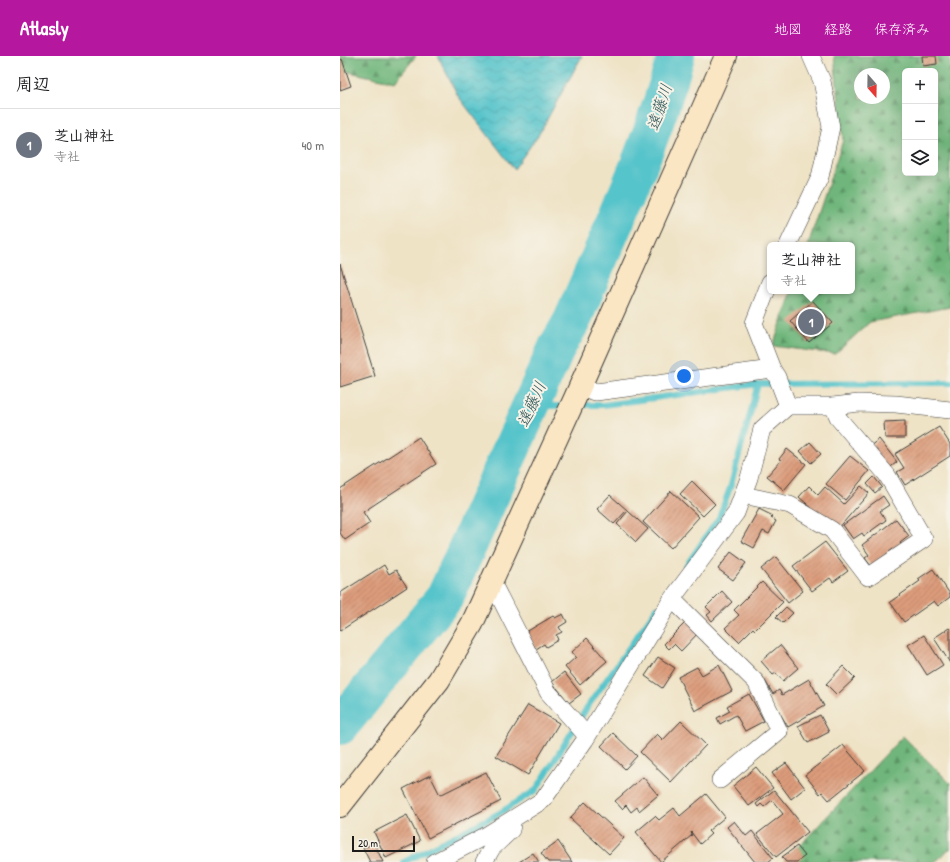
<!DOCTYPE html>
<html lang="ja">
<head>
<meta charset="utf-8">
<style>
	body { margin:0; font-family:"Patrick Hand","Klee One",sans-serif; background:#f6f6f6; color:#202124 }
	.controls { position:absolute; right:12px; top:12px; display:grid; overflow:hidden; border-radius:6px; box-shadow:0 4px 16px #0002 }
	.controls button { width:36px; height:36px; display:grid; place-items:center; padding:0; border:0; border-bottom:1px solid #e0e0e0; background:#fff; color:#202124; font:20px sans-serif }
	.compass { position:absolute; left:514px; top:12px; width:36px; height:36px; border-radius:50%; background:#fff; box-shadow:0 4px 16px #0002; rotate:160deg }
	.scale { position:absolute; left:12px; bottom:10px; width:63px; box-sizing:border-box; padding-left:4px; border:2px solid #1c1c1c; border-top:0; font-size:11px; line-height:14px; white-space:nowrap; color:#1c1c1c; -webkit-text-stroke:3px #f7f3e8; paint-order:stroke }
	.you { position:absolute; left:344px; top:320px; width:14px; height:14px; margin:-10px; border:3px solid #fff; border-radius:50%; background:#1a73e8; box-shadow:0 0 0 6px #1a73e833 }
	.badge { display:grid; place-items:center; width:26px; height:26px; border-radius:50%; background:#b5179e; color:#fff; font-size:13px; font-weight:700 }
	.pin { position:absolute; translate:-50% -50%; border:2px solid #fff; box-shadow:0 1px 4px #0006 }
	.popup { position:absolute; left:427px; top:186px; width:88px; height:52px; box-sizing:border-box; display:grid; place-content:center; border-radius:6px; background:#fff; filter:drop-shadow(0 1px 3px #0005); font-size:13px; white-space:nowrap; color:#757577 }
	.popup b { font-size:15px; color:#202124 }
	.popup::after { content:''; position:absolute; left:50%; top:100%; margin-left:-8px; border:8px solid transparent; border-top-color:#fff }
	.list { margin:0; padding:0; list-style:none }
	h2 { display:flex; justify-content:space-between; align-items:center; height:52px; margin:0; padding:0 16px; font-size:17px }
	h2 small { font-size:13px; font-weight:400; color:#757577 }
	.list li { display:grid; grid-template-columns:26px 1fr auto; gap:12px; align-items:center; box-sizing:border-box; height:72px; padding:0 16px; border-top:1px solid #e0e0e0 }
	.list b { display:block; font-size:15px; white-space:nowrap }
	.list p { margin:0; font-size:13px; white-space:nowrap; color:#757577 }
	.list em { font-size:13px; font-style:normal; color:#757577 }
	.icon { flex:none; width:22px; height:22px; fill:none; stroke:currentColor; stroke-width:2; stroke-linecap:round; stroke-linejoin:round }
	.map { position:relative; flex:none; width:610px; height:806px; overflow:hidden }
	header { display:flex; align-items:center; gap:24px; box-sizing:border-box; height:56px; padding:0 20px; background:#b5179e; color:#fff }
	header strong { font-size:19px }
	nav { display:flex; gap:22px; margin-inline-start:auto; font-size:14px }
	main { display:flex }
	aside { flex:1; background:#fff }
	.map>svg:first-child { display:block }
	.forest { fill:url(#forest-firs); stroke:#46694c; fill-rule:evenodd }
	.water { fill:url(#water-waves); stroke:#397074 }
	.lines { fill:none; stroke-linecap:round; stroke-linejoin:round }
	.stream { stroke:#56c4cb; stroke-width:6 }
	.river { stroke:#56c4cb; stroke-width:38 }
	.building { fill:url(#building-hatch) }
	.street-casing { stroke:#3c3a36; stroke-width:18 }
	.secondary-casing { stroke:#3c3a36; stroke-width:24 }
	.street { stroke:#fff; stroke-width:17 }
	.secondary { stroke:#fbe6c4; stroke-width:22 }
	.labels { text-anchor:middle; stroke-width:4; stroke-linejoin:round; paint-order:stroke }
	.water-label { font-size:16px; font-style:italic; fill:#305759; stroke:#f7f3e8 }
</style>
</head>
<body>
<header>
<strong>Atlasly</strong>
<nav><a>地図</a><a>経路</a><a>保存済み</a></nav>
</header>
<main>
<aside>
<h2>周辺<small></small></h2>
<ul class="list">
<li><span class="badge" style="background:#6b7280">1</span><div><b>芝山神社</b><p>寺社</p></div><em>40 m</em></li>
</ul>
</aside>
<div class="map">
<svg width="610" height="806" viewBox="0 0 610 806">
	<defs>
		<pattern id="forest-firs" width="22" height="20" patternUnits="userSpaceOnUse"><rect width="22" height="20" fill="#6fb67b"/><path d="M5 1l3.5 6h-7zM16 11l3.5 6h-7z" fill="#5a9364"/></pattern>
		<pattern id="water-waves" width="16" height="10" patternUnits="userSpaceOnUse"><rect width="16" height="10" fill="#56c4cb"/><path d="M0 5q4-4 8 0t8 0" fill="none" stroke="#4aa8ae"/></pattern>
		<pattern id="building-hatch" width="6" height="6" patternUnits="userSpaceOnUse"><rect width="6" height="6" fill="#dc9c7c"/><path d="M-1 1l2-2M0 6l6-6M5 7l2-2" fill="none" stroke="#b27e65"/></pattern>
	</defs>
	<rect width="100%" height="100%" fill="#f7f3e8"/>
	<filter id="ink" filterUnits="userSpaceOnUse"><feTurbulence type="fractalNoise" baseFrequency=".025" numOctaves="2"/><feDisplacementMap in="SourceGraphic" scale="8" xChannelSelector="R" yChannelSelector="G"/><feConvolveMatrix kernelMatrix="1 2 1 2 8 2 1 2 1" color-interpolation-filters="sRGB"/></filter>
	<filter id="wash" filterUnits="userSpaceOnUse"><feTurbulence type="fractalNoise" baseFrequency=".012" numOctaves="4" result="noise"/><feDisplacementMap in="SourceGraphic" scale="16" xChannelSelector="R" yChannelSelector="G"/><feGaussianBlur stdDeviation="0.9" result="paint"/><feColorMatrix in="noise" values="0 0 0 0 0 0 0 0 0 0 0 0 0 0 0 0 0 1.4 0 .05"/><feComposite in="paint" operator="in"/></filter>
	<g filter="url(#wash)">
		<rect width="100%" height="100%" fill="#efe3c6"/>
		<g class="forest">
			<polygon points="0,0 76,0 55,26 0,14"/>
			<path d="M494,0H610V251L530,266L495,298L433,290L452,235H512V189H468L503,84ZM565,15H595V117H565ZM520,18H544V42H520Z"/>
			<polygon points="563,680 610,727 610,793 595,806 444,806"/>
		</g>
		<polygon class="water" points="98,0 242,0 199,78 174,113 118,40"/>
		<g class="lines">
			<g class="stream">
				<polyline points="237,349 263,349 418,328 610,327"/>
				<polyline points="190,350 226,350"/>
				<polyline points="346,510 379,462 391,429 418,328"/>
				<polyline points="64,806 158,758 196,734 248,650 317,552"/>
			</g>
			<path class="river" d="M0,670L105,541L218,289L232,265C269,178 311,92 336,0"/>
		</g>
		<g id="blocks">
			<g class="building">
				<polygon points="582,0 596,0 597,8 583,10"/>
				<polygon points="2,3 11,30 0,34 0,4"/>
				<polygon points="0,208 35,320 0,331"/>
				<polygon points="473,245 493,267 469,287 450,265"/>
				<polygon points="565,365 565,382 545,382 544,366"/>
				<polygon points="599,371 610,388 610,400 565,429 557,416 564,412 555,398"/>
				<polygon points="79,381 96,408 23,456 30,467 5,484 0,477 0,433"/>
				<polygon points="539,383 557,406 547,414 529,391"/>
				<polygon points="470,386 481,398 471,407 460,395"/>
				<polygon points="447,393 466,408 444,434 427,420 441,404 439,403"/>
				<polygon points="510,400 529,415 505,444 486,428"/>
				<polygon points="534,421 542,431 535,437 527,428"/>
				<polygon points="352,425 375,448 363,460 340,438"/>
				<polygon points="469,430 478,439 485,431 504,448 521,430 529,437 497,474 459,441"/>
				<polygon points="331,435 359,461 331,492 303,466"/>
				<polygon points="270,439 287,454 274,468 257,453"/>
				<polygon points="543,440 549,449 540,455 546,464 524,480 522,477 513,483 503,469"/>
				<polygon points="419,453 433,460 431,462 436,465 429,478 423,475 414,492 401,485"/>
				<polygon points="288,455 308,473 296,486 277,468"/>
				<polygon points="556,463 569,480 560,487 563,491 555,497 553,493 531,510 525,502 529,499 522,489"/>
				<polygon points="485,486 508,515 493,526 490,522 472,535 453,510"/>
				<polygon points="391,496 406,507 393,524 378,513"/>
				<polygon points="436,501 463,535 448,547 421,513"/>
				<polygon points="44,509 49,518 56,514 67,531 0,575 0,537"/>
				<polygon points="593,513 610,538 610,541 598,550 594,545 564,566 550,546 580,525 578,523"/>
				<polygon points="422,526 443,546 415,574 413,572 399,586 385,572 399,559 394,554"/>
				<polygon points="382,535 392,546 372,565 367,559 371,556 366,551"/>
				<polygon points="446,551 453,557 443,567 436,561"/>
				<polygon points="223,558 227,566 219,571 222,576 216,579 218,584 206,591 204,588 196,593 186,576 213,560 215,562"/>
				<polygon points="348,564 360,575 341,595 334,588 329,593 324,588"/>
				<polygon points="609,572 610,573 610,607 594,582"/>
				<polygon points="584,579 603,609 587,619 568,589"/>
				<polygon points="247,582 267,605 240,629 225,611 236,601 232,596"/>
				<polygon points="440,589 458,612 443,625 436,617 433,619 421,605"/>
				<polygon points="318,601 335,612 322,632 305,620"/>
				<polygon points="379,609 392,635 355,655 338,621 357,611 362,619"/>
				<polygon points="503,610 515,622 497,639 486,628"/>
				<polygon points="224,616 241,638 229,647 217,632 213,634 216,631 212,626"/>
				<polygon points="423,621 433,638 439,634 442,639 469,623 484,650 448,671 420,623"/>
				<polygon points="409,638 424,665 405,675 396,659 380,668 377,662 390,655 387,650"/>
				<polygon points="188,649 219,667 188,719 156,700"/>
				<polygon points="480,659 489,676 468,687 458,670"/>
				<polygon points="341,665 366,689 331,726 300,696 317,678 323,684"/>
				<polygon points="273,677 297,700 285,713 261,690"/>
				<polygon points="503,689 525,715 489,744 482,736 480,738 465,719"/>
				<polygon points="446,707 465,732 451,743 432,717"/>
				<polygon points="416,711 433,732 409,750 393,730"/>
				<polygon points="146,716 161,745 88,782 63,733 90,719 100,739"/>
				<polygon points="303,721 318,739 299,755 297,751 291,756 286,749 282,753 275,745"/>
				<polygon points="434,734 468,776 436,801 417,778 443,758 432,744 424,751 421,748 418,751 416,748"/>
				<polygon points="366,738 385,761 368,775 371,778 360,788 351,776 352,779 321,806 296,776 315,760 319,764 334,752 340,760"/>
				<polygon points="245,746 284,782 269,798 230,762"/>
				<polygon points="67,759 80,785 46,802 34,776"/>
				<polygon points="394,765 406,780 412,775 433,802 428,806 415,806 387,771"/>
				<polygon points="218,785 232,806 208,806 201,797"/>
				<polygon points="34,787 43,806 30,806 23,792"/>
				<polygon points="457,790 465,800 457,806 446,806 442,801"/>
				<polygon points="193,797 199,806 179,806"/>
			</g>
		</g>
	</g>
	<g filter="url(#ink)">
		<use href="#blocks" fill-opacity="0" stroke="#3c3a36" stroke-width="1"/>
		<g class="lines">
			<defs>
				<g id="street">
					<polyline points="448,189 480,121 491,71 482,25 471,0"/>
					<polyline points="430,226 414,267 432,313 437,321 448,350"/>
					<polyline points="239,331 256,336 432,313"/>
					<polyline points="403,439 450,449 492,474 528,521 584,483 547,419 499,363 493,350"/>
					<polyline points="152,526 208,636 247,680"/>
					<polyline points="332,543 416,626 439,675 380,724"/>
					<polyline points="95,806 147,779 203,744 245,684 332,543 396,457 409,422 422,373 448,350 493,350 519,347 556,348 610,354"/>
					<polyline points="144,806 152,792 171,774 172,769"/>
				</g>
				<polyline id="secondary" points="0,750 99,624 132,568 235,342 386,0"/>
			</defs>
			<use href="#street" class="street-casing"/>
			<use href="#secondary" class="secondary-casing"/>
			<use href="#street" class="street"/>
			<use href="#secondary" class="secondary"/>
		</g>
	</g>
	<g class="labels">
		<g class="water-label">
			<text transform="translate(319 51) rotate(-72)" y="6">遠藤川</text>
			<text transform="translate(191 348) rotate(-66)" y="6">遠藤川</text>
		</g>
	</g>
</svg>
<div class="controls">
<button>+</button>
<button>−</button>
<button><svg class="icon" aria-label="layers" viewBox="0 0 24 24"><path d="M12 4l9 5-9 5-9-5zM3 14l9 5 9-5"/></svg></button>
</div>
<svg class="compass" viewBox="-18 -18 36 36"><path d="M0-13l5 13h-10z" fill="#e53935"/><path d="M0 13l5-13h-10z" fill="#757577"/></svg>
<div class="scale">20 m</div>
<div class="you"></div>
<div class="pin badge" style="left:471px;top:266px;background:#6b7280">1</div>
<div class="popup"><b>芝山神社</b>寺社</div>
</div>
</main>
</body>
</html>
